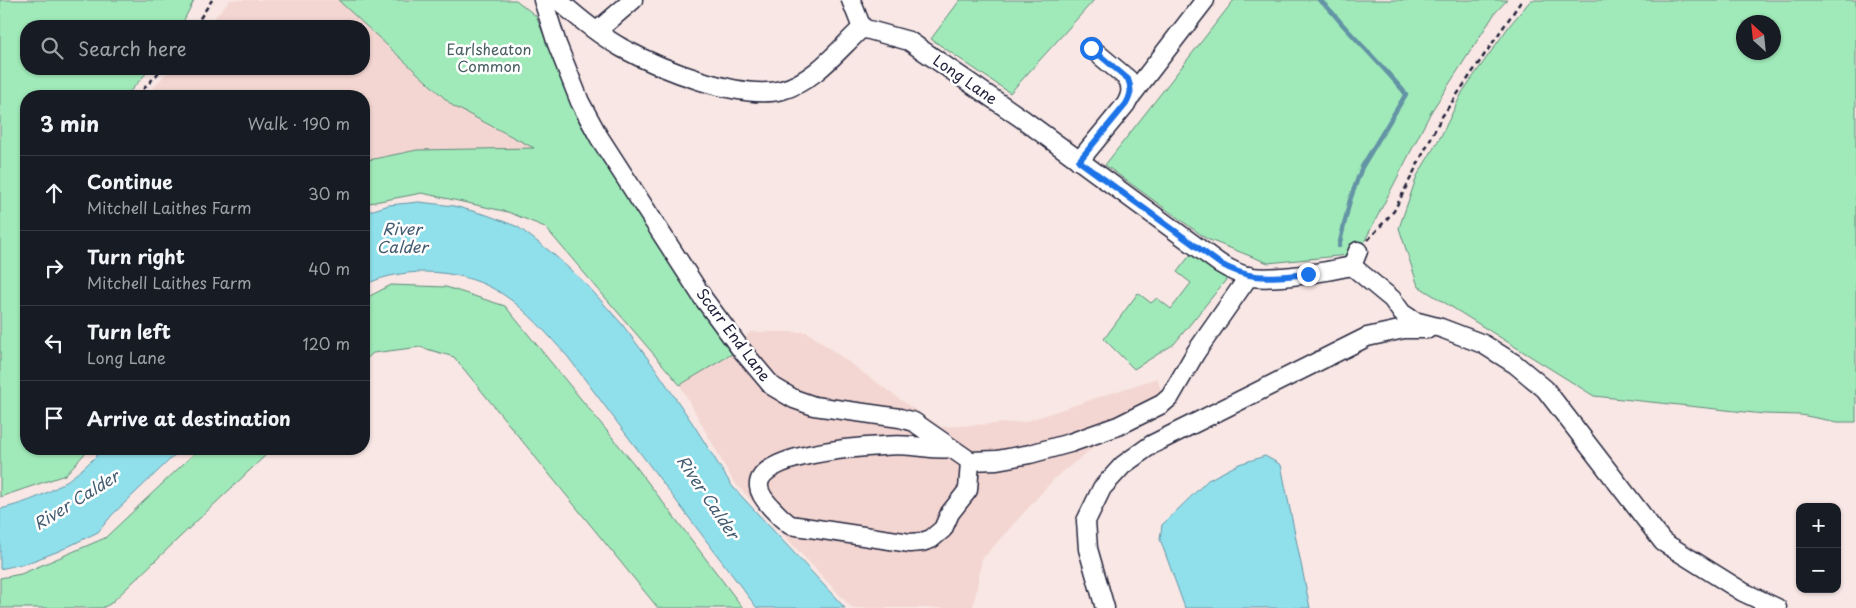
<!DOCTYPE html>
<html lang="en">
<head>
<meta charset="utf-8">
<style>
	body { margin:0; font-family:"Playpen Sans",sans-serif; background:#20242c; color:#f1f3f6 }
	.controls { position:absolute; right:15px; bottom:15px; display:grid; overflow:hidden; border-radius:10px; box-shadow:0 1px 4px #0004 }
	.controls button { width:45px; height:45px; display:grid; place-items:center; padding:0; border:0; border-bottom:1px solid #363941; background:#171b24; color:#f1f3f6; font:25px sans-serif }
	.compass { position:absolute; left:1736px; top:15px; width:45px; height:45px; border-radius:50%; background:#171b24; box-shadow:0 1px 4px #0004; rotate:333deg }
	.stop { position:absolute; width:15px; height:15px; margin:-11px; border:4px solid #1a73e8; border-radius:50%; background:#fff }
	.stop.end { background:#1a73e8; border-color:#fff; box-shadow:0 1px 5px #0008 }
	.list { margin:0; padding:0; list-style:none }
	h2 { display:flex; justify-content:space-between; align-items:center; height:65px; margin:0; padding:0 20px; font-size:21px }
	h2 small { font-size:16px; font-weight:400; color:#9ea1a6 }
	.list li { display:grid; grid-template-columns:32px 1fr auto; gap:15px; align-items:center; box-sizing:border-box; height:75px; padding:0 20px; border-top:1px solid #363941 }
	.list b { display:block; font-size:19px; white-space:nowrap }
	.list p { margin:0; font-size:16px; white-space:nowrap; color:#9ea1a6 }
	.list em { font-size:16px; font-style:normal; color:#9ea1a6 }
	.icon { flex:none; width:28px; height:28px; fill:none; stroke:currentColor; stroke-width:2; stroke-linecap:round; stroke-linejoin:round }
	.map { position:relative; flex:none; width:1856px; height:608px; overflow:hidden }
	.search { position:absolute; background:#171b24; box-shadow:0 1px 4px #0004; left:20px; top:20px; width:350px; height:55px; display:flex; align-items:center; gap:12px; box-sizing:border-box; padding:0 18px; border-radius:20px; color:#9ea1a6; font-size:19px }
	.panel { position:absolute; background:#171b24; box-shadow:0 1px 4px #0004; left:20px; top:90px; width:350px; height:365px; border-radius:20px }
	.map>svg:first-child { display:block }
	.built { fill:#f3d6d1 }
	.green { fill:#a0eab9; stroke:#61867a; fill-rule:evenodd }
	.water { fill:#90e0ec; stroke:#6494a5 }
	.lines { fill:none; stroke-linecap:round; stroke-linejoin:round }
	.stream { stroke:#6494a5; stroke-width:4.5 }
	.minor-casing { stroke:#22223b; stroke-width:21 }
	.path { stroke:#22223b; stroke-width:2.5; stroke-dasharray:5 4; stroke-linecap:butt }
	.minor { stroke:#fff; stroke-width:18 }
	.route { stroke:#1a73e8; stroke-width:6 }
	.labels { text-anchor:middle; stroke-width:5; stroke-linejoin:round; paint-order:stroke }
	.park-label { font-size:15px; fill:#485e61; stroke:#fff }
	.street-label { font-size:15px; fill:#22223b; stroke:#fff }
	.water-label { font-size:16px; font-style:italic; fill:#435b70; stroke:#fff }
</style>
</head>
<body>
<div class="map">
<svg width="1856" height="608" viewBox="0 0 1856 608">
	<rect width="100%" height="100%" fill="#f8e7e4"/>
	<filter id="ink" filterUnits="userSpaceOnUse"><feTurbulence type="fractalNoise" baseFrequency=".02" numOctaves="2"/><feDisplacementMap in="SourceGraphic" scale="10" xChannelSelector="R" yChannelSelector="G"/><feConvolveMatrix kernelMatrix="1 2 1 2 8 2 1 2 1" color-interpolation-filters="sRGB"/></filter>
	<g filter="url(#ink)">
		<g class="built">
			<polygon points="230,0 338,0 453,106 535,149 417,150 364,161 364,96 146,96 170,69 364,69 364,26 207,26"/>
			<polygon points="750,332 807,332 905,403 941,427 1024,422 1157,378 1168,411 1104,439 1055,478 982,559 973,608 852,608 733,481 680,385 732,354"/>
		</g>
		<g class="green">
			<polygon points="0,0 194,0 181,26 26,26 26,69 150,69 126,96 26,96 26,449 89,449 65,475 0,497"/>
			<polygon points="338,0 516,0 536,16 580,124 732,354 680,385 545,227 508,212 422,193 364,204 364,161 417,150 534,148 453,106"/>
			<polygon points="960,0 1094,0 1010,93 931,39"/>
			<polygon points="1234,0 1507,0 1495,13 1431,112 1358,254 1268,263 1207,239 1105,165"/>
			<path d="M1531,0H1856V422H1837L1801,415L1764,414L1594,396L1418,286L1399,228L1417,176L1441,136L1463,91L1510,25ZM1744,22H1774V52H1744Z"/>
			<polygon points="1195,249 1230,275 1174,344 1134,369 1104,339 1138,293 1151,303 1157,298 1171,309 1191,283 1177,272"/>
			<polygon points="391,285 446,287 505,306 634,464 743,608 658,608 454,357 420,347 373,353 364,361 364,299"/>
			<polygon points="199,449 272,449 110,604 102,608 0,608 0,578 21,574 105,538"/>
		</g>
		<g class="water">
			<path d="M419,202L454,206L487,215L518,227L552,253L586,284L621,323L655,368L693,424L732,486L845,608H757L568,357C548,335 528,311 504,295C464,268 406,265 364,285V213L389,205Z"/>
			<path d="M103,449H181L112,515L98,532L59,551L27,563L0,569V509C44,499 73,481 103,449Z"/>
			<polygon points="1265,456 1281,465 1310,608 1185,608 1160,539 1162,525 1208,480 1239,464"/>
		</g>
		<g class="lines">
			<path class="stream" d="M1319,0C1329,7 1335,16 1343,25C1364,48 1386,70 1406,94L1362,167L1350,200L1339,246"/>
			<defs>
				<g id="minor">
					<polyline points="543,0 557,44 580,102 599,137 703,298 740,348 772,386 794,399 814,406 900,418 914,422 970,461 997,460 1030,454 1070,443 1118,426 1162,404 1170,397 1196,352 1249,276"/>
					<path d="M558,0C577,17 599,35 622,48C659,68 740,101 782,90C815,81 838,50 862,28L909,41L1024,120L1219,263C1229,269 1239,275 1251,277C1279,280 1325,272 1352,266L1358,251"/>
					<polyline points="851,0 862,28"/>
					<polyline points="597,31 633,0"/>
					<polyline points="1131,96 1205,0"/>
					<path d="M1079,161L1126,104C1131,95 1132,89 1128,79L1091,48"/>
					<polyline points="1352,266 1392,299 1402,313 1414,321 1441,328 1483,344 1515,364 1545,389 1663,542 1743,592 1777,608"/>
					<path d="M950,448C937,450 926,447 913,446C903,445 892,445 882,446C860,447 755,454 759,487C760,499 781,518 790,525L910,543L922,542L931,539L943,529L950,513L968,490L970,461"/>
					<polyline points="1105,608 1088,549 1086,521 1102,488 1123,465 1151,445 1367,337 1404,329 1428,329"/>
				</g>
			</defs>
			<use href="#minor" class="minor-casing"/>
			<g class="path">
				<polyline points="195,26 212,0"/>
				<polyline points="137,96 162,69"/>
				<polyline points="1368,240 1394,211 1441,118 1522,0"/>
			</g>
			<use href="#minor" class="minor"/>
		</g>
	</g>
	<g class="lines" filter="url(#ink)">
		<path class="route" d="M1091,48L1128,79C1132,89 1131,95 1126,104L1079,161L1219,263C1252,282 1272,277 1308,274"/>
	</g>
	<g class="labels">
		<g class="park-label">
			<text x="489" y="55">Earlsheaton<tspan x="489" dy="17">Common</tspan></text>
		</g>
		<g class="street-label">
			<text transform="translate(965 80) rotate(35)" y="5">Long Lane</text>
			<text transform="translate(733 335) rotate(53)" y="5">Scarr End Lane</text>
		</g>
		<g class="water-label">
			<text x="402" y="235">River<tspan x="402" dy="18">Calder</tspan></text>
			<text transform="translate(708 497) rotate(56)" y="6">River Calder</text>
			<text transform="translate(76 500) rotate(-32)" y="6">River Calder</text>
		</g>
	</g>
</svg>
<div class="controls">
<button>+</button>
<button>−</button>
</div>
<svg class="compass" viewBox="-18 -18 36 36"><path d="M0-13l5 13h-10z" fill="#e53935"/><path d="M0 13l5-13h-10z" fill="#9ea1a6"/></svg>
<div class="stop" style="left:1091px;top:48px"></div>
<div class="stop end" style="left:1308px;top:274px"></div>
<div class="search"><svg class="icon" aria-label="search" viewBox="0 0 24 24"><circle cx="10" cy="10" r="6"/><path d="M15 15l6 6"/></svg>Search here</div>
<section class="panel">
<h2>3 min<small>Walk · 190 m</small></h2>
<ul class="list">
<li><svg class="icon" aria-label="ahead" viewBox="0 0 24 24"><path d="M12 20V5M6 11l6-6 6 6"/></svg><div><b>Continue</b><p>Mitchell Laithes Farm</p></div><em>30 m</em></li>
<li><svg class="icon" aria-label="right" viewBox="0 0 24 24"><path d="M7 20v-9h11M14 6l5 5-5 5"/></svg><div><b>Turn right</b><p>Mitchell Laithes Farm</p></div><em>40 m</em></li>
<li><svg class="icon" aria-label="left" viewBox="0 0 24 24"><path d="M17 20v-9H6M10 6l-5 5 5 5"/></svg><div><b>Turn left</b><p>Long Lane</p></div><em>120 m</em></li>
<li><svg class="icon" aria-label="arrive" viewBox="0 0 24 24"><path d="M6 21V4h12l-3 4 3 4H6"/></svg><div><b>Arrive at destination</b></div></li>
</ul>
</section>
</div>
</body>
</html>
